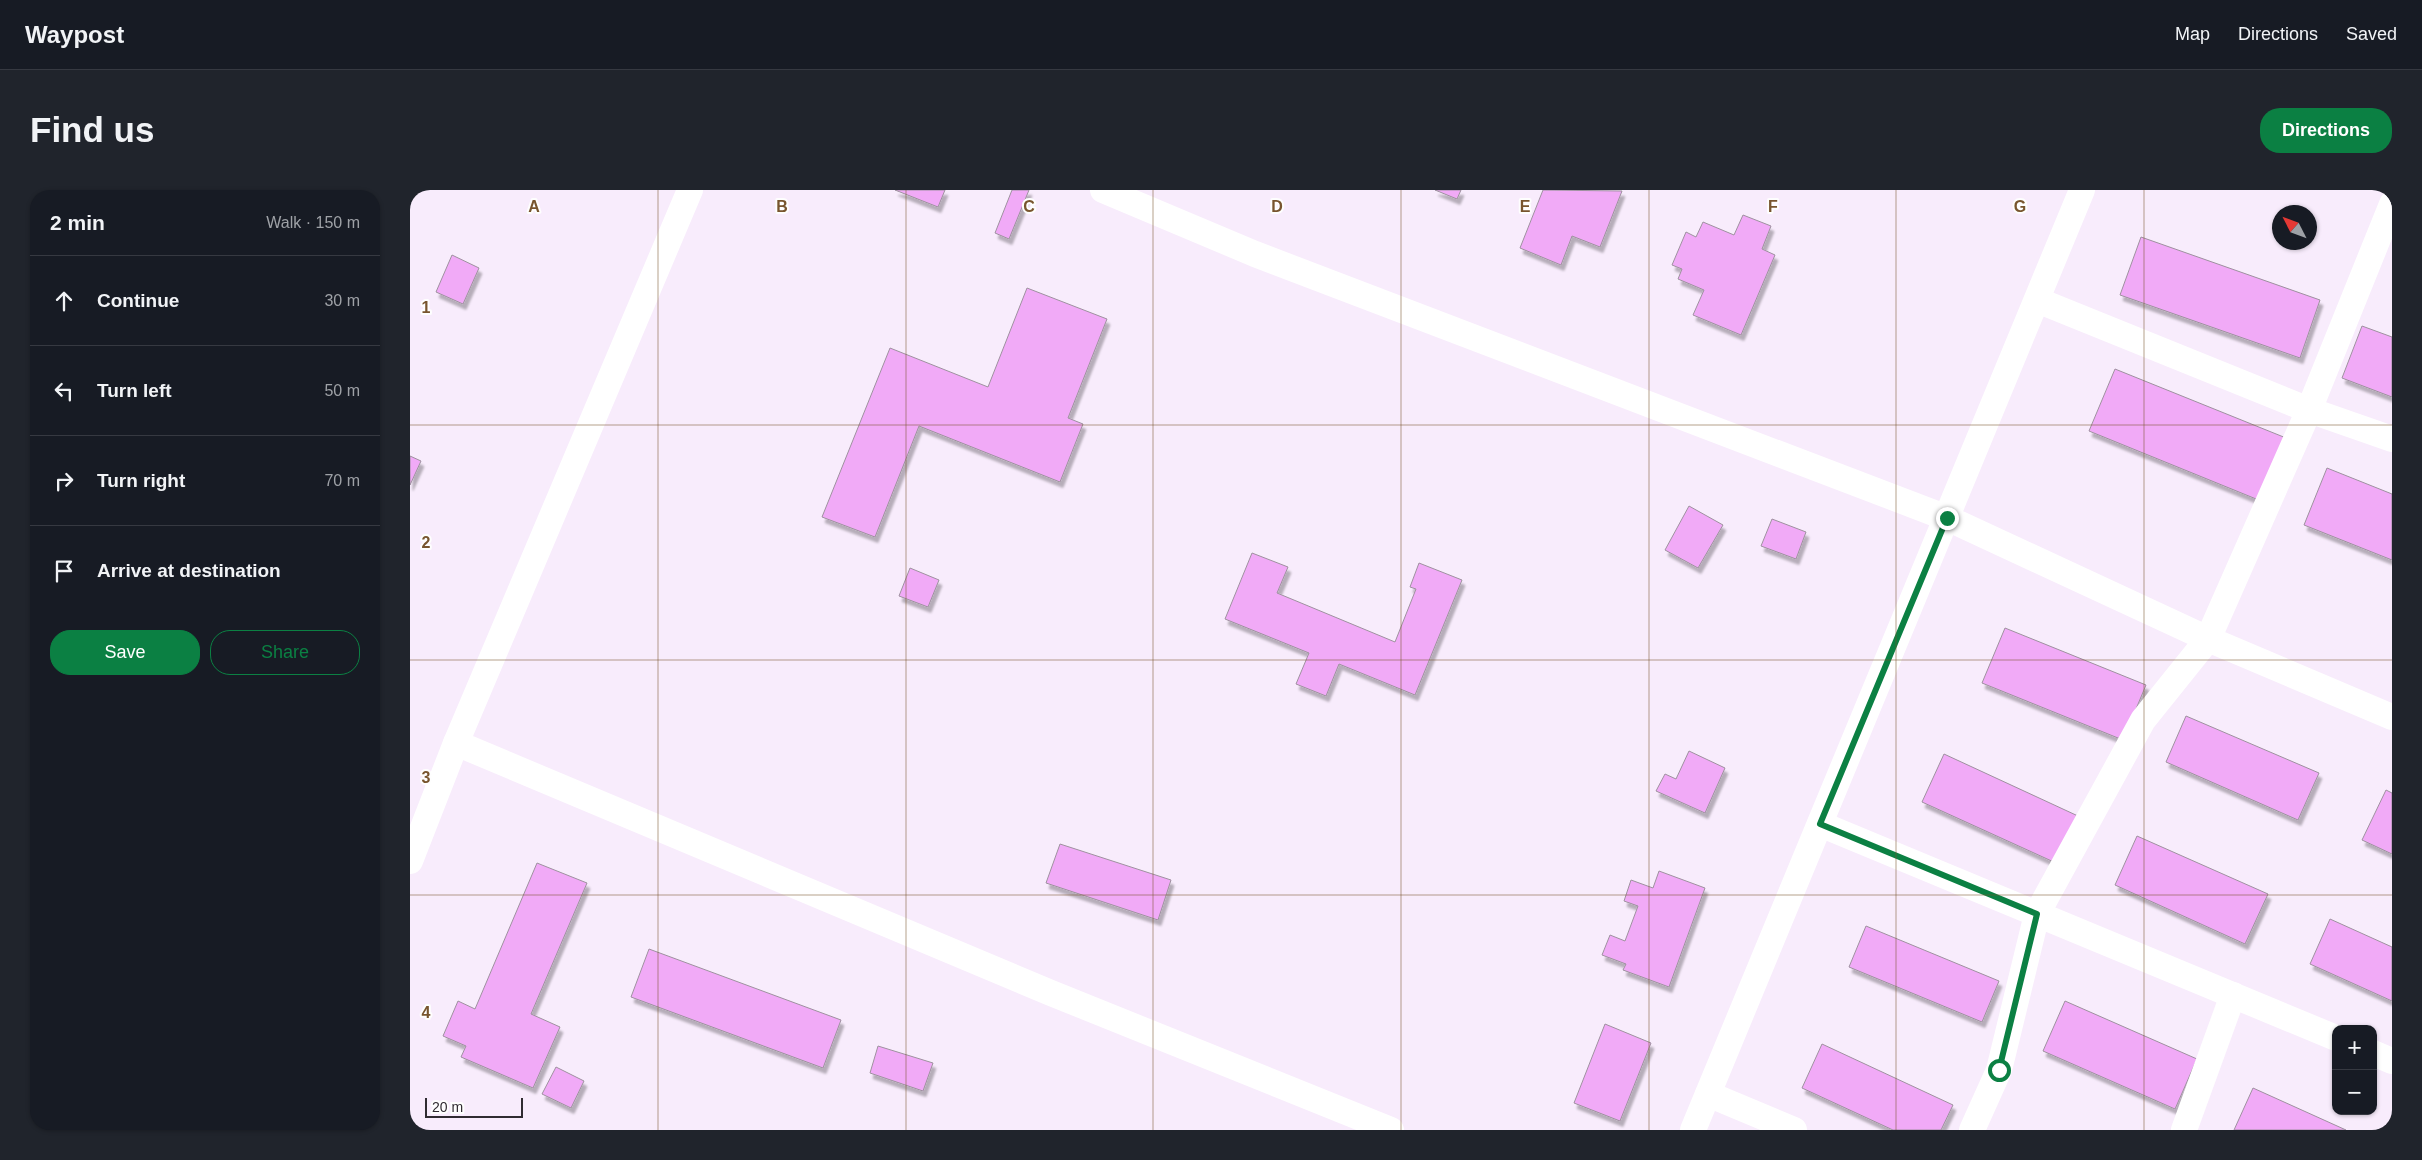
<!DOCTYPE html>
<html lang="en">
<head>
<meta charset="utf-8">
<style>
	body { margin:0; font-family:Helvetica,sans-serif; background:#20242c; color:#f1f3f6 }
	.controls { position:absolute; right:15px; bottom:15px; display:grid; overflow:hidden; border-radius:10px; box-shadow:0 1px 4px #0004 }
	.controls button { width:45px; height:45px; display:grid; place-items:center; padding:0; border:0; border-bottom:1px solid #363941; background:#171b24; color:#f1f3f6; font:25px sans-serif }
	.compass { position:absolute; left:1862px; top:15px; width:45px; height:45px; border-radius:50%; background:#171b24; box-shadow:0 1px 4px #0004; rotate:312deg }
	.scale { position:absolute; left:15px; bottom:12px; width:98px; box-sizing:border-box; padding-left:5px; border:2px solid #302b31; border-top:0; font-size:14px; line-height:18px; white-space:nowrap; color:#302b31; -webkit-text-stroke:4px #fefefe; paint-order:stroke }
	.stop { position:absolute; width:15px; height:15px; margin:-11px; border:4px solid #0b8043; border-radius:50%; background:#fff }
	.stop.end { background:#0b8043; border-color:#fff; box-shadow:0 1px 5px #0008 }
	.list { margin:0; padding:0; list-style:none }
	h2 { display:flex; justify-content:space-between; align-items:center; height:65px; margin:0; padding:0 20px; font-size:21px }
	h2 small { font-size:16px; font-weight:400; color:#9ea1a6 }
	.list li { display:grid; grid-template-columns:32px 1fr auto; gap:15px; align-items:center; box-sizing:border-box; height:90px; padding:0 20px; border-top:1px solid #363941 }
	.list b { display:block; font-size:19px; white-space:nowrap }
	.list em { font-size:16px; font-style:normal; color:#9ea1a6 }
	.actions { display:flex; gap:10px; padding:15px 20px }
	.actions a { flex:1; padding:11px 0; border:1px solid #0b8043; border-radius:20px; text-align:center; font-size:18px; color:#0b8043 }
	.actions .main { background:#0b8043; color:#fff }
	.icon { flex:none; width:28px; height:28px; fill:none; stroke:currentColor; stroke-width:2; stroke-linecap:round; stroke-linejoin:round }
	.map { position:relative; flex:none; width:1982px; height:940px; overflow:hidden; border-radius:20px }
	header { display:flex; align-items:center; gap:30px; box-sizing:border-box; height:70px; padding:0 25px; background:#171b24; border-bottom:1px solid #363941 }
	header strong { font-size:24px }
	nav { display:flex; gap:28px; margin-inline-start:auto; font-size:18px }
	.intro { display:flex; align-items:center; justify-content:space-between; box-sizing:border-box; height:120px; padding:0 30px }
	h1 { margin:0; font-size:35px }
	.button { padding:12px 22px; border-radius:20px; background:#0b8043; color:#fff; font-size:18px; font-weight:700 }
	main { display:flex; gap:30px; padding:0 30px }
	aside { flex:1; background:#171b24; border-radius:20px; box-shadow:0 1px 4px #0004 }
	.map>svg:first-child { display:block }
	.building { fill:#f1aaf7; stroke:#9e919f; filter:url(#shadow) }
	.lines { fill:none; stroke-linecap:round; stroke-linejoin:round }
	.street { stroke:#fff; stroke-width:26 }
	.route { stroke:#0b8043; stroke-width:6 }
	.grid { fill:none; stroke:#78552e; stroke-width:1; stroke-opacity:0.55 }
	.grid-label { font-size:16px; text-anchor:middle; font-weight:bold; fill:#78552e; stroke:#fefefe; stroke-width:4; stroke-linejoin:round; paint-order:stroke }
</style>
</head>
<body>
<header>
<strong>Waypost</strong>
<nav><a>Map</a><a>Directions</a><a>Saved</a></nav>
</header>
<div class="intro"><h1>Find us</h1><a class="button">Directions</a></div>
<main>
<aside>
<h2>2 min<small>Walk · 150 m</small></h2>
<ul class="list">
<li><svg class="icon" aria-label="ahead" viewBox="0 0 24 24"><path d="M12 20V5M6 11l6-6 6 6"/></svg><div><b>Continue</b></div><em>30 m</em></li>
<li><svg class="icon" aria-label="left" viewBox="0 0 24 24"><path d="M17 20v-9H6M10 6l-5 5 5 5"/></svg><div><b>Turn left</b></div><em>50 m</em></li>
<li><svg class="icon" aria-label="right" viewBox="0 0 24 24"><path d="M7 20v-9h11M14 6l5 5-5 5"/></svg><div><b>Turn right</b></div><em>70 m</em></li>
<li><svg class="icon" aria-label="arrive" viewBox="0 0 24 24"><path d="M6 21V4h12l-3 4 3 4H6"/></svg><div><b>Arrive at destination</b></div></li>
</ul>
<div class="actions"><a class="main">Save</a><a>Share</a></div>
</aside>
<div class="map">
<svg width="1982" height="940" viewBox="0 0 1982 940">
	<defs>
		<filter id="shadow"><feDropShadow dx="3" dy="5.5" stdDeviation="1" flood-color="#0004"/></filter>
	</defs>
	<rect width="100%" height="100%" fill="#f8ecfc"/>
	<g class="building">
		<polygon points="485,0 535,0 528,17"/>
		<polygon points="602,0 619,0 599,49 585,43"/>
		<polygon points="1025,0 1051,0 1047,9"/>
		<polygon points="1133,0 1212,1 1190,57 1162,46 1151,75 1110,58"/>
		<polygon points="1333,25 1361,36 1352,59 1365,65 1331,145 1283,125 1294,100 1268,89 1272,79 1262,75 1276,42 1286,47 1293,32 1324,45"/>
		<polygon points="1731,47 1910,110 1890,168 1710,105"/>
		<polygon points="42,65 69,78 53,114 26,102"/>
		<polygon points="617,98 697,129 658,228 673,234 650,292 509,236 465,347 412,327 480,158 578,197"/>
		<polygon points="1952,136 1982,147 1982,207 1932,188"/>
		<polygon points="1705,179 1881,250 1856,313 1679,241"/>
		<polygon points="0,266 11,271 0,295"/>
		<polygon points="1917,278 1982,304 1982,370 1894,335"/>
		<polygon points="1279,316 1313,335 1288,378 1255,360"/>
		<polygon points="1362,329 1396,342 1386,369 1351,356"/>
		<polygon points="842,363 878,377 867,403 985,452 1006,399 1000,397 1009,373 1052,390 1005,505 929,474 916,506 886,494 899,463 815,429"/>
		<polygon points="500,378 529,390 518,417 489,406"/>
		<polygon points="1595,438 1736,495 1713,550 1572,493"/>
		<polygon points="1776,526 1909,583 1888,630 1756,572"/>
		<polygon points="1279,561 1315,578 1295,623 1246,601 1255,584 1266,589"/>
		<polygon points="1534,564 1668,626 1646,673 1512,612"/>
		<polygon points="1976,600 1982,603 1982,664 1952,650"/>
		<polygon points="1727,646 1858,704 1835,754 1705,695"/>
		<polygon points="650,654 761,690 748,730 636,693"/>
		<polygon points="127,673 177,693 121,824 150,837 123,898 51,867 56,856 33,846 48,811 65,819"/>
		<polygon points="1249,681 1295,698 1259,797 1213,780 1216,774 1192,765 1200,745 1215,751 1228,716 1214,711 1221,690 1243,698"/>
		<polygon points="1920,729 1982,757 1982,811 1900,774"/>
		<polygon points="1456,736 1589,791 1572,832 1439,777"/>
		<polygon points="239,759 431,830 413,878 221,807"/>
		<polygon points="1655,811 1787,869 1765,919 1633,861"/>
		<polygon points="1195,834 1241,853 1210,931 1164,913"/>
		<polygon points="1412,854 1543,915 1531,940 1483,940 1392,898"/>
		<polygon points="468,856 523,873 513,901 460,883"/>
		<polygon points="146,877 174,891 161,918 132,904"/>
		<polygon points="1843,898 1936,940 1824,940"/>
	</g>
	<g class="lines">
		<g class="street">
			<polyline points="280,0 46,553 641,803 981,940"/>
			<polyline points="693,0 845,64 1537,328 1798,449 1982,527"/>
			<polyline points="1627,110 1899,220 1982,249"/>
			<polyline points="1410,634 1926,848"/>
			<polyline points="0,671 46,553"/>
			<polyline points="1963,863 1982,871"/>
			<polyline points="1298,904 1384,940"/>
			<polyline points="1283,940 1672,0"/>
			<polyline points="1562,940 1589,880 1627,724 1733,530 1798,449 1899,220 1982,14"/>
			<polyline points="1774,940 1823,805"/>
		</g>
	</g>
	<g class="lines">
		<polyline class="route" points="1537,328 1410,634 1627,724 1589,880"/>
	</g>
	<path class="grid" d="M248,0V940M496,0V940M743,0V940M991,0V940M1239,0V940M1486,0V940M1734,0V940M0,235H1982M0,470H1982M0,705H1982"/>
	<g class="grid-label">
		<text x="124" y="22">A</text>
		<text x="372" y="22">B</text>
		<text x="619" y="22">C</text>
		<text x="867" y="22">D</text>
		<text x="1115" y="22">E</text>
		<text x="1363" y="22">F</text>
		<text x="1610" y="22">G</text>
		<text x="16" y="123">1</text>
		<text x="16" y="358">2</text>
		<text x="16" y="593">3</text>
		<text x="16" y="828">4</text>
	</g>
</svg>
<div class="controls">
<button>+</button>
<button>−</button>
</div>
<svg class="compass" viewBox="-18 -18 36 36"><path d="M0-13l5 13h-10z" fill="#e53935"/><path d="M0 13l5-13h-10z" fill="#9ea1a6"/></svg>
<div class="scale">20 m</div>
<div class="stop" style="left:1589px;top:880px"></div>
<div class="stop end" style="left:1537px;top:328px"></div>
</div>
</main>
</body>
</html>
